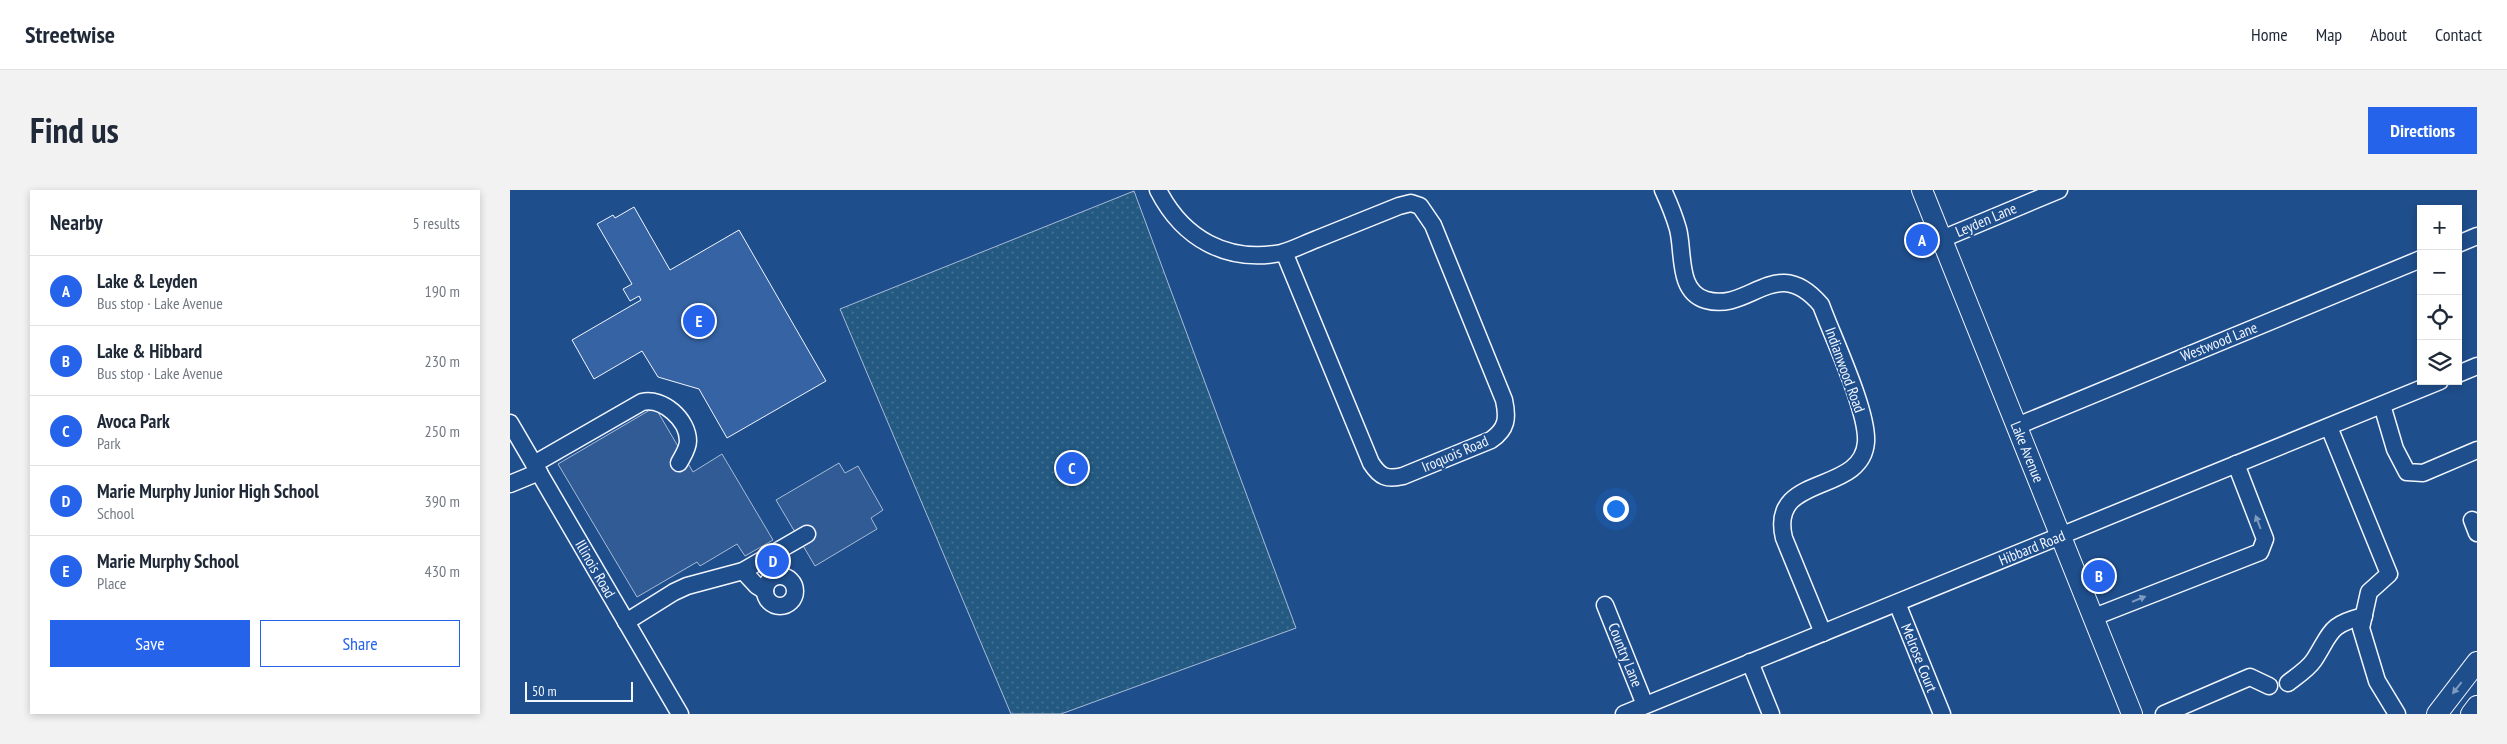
<!DOCTYPE html>
<html lang="en">
<head>
<meta charset="utf-8">
<style>
	body { margin:0; font-family:"PT Sans Narrow",sans-serif; background:#f2f2f3; color:#1f2937 }
	.controls { position:absolute; right:15px; top:15px; display:grid; overflow:hidden; border-radius:0px; box-shadow:0 2px 8px #0003 }
	.controls button { width:45px; height:45px; display:grid; place-items:center; padding:0; border:0; border-bottom:1px solid #e0e1e3; background:#fff; color:#1f2937; font:25px sans-serif }
	.scale { position:absolute; left:15px; bottom:12px; width:108px; box-sizing:border-box; padding-left:5px; border:2px solid #f2f6ff; border-top:0; font-size:14px; line-height:18px; white-space:nowrap; color:#f2f6ff; -webkit-text-stroke:4px #1f4e8c; paint-order:stroke }
	.you { position:absolute; left:1105px; top:318px; width:18px; height:18px; margin:-12px; border:4px solid #fff; border-radius:50%; background:#1a73e8; box-shadow:0 0 0 8px #1a73e833 }
	.badge { display:grid; place-items:center; width:32px; height:32px; border-radius:50%; background:#2563eb; color:#fff; font-size:16px; font-weight:700 }
	.pin { position:absolute; translate:-50% -50%; border:2px solid #fff; box-shadow:0 1px 5px #0006 }
	.list { margin:0; padding:0; list-style:none }
	h2 { display:flex; justify-content:space-between; align-items:center; height:65px; margin:0; padding:0 20px; font-size:21px }
	h2 small { font-size:16px; font-weight:400; color:#747a83 }
	.list li { display:grid; grid-template-columns:32px 1fr auto; gap:15px; align-items:center; box-sizing:border-box; height:70px; padding:0 20px; border-top:1px solid #e0e1e3 }
	.list b { display:block; font-size:19px; white-space:nowrap }
	.list p { margin:0; font-size:16px; white-space:nowrap; color:#747a83 }
	.list em { font-size:16px; font-style:normal; color:#747a83 }
	.actions { display:flex; gap:10px; padding:15px 20px }
	.actions a { flex:1; padding:11px 0; border:1px solid #2563eb; border-radius:0px; text-align:center; font-size:18px; color:#2563eb }
	.actions .main { background:#2563eb; color:#fff }
	.icon { flex:none; width:28px; height:28px; fill:none; stroke:currentColor; stroke-width:2; stroke-linecap:round; stroke-linejoin:round }
	.map { position:relative; flex:none; width:1967px; height:524px; overflow:hidden; border-radius:0px }
	header { display:flex; align-items:center; gap:30px; box-sizing:border-box; height:70px; padding:0 25px; background:#fff; border-bottom:1px solid #e0e1e3 }
	header strong { font-size:24px }
	nav { display:flex; gap:28px; margin-inline-start:auto; font-size:18px }
	.intro { display:flex; align-items:center; justify-content:space-between; box-sizing:border-box; height:120px; padding:0 30px }
	h1 { margin:0; font-size:35px }
	.button { padding:12px 22px; border-radius:0px; background:#2563eb; color:#fff; font-size:18px; font-weight:700 }
	main { display:flex; gap:30px; padding:0 30px }
	aside { flex:1; background:#fff; border-radius:0px; box-shadow:0 2px 8px #0003 }
	.map>svg:first-child { display:block }
	.park { fill:url(#park-dots); stroke:#a8bbd7 }
	.parking { fill:#305b95; stroke:#a8bbd7 }
	.building { fill:#3563a3; stroke:#f2f6ff }
	.lines { fill:none; stroke-linecap:round; stroke-linejoin:round }
	.minor-casing { stroke:#f2f6ff; stroke-width:19 }
	.major-casing { stroke:#f2f6ff; stroke-width:22 }
	.minor { stroke:#1f4e8c; stroke-width:16 }
	.major { stroke:#1f4e8c; stroke-width:20 }
	.oneway { fill:#7e9ac0 }
	.labels { text-anchor:middle; stroke-width:4; stroke-linejoin:round; paint-order:stroke }
	.street-label { font-size:15px; fill:#f2f6ff; stroke:#1f4e8c }
</style>
</head>
<body>
<header>
<strong>Streetwise</strong>
<nav><a>Home</a><a>Map</a><a>About</a><a>Contact</a></nav>
</header>
<div class="intro"><h1>Find us</h1><a class="button">Directions</a></div>
<main>
<aside>
<h2>Nearby<small>5 results</small></h2>
<ul class="list">
<li><span class="badge">A</span><div><b>Lake &amp; Leyden</b><p>Bus stop · Lake Avenue</p></div><em>190 m</em></li>
<li><span class="badge">B</span><div><b>Lake &amp; Hibbard</b><p>Bus stop · Lake Avenue</p></div><em>230 m</em></li>
<li><span class="badge">C</span><div><b>Avoca Park</b><p>Park</p></div><em>250 m</em></li>
<li><span class="badge">D</span><div><b>Marie Murphy Junior High School</b><p>School</p></div><em>390 m</em></li>
<li><span class="badge">E</span><div><b>Marie Murphy School</b><p>Place</p></div><em>430 m</em></li>
</ul>
<div class="actions"><a class="main">Save</a><a>Share</a></div>
</aside>
<div class="map">
<svg width="1967" height="524" viewBox="0 0 1967 524">
	<defs>
		<pattern id="park-dots" width="8" height="8" patternUnits="userSpaceOnUse" patternTransform="scale(1.25)"><rect width="8" height="8" fill="#245a82"/><path d="M2 2h.1M6 6h.1" fill="none" stroke="#447295" stroke-width="1.8" stroke-linecap="round"/></pattern>
	</defs>
	<rect width="100%" height="100%" fill="#1f4e8c"/>
	<polygon class="park" points="624,1 786,438 551,524 501,524 330,119"/>
	<g class="parking">
		<polygon points="145,217 183,282 212,264 263,350 235,366 227,354 190,376 187,372 127,407 48,274"/>
		<polygon points="329,273 335,283 348,276 373,320 361,328 367,339 305,376 266,310"/>
	</g>
	<polygon class="building" points="124,17 160,80 229,40 316,191 217,248 189,199 148,187 132,161 84,189 62,150 131,110 129,106 120,111 113,99 122,94 87,34 103,25 105,28"/>
	<g class="lines">
		<defs>
			<g id="minor">
				<path d="M648,0C673,49 717,73 771,63C783,60 796,53 807,49C834,38 862,27 889,16L901,13L910,16L923,35L994,210C998,228 997,239 981,250L893,286C877,290 870,287 861,273L774,62"/>
				<path d="M1153,0C1159,13 1164,25 1168,39C1174,62 1167,102 1196,110C1240,123 1266,62 1311,115C1323,148 1358,221 1356,252C1352,306 1258,282 1274,348L1313,443"/>
				<polyline points="1432,49 1549,0"/>
				<polyline points="1948,54 1967,46"/>
				<polyline points="1948,184 1967,176"/>
				<polyline points="1872,215 1885,259 1897,282 1913,283 1967,260"/>
				<polyline points="0,233 170,524"/>
				<polyline points="1507,236 1911,69"/>
				<polyline points="1819,237 1879,384 1859,402 1851,438 1867,491 1887,524"/>
				<path d="M24,274L132,212C153,207 178,230 178,251C178,259 172,267 169,273"/>
				<polyline points="0,294 29,282"/>
				<polyline points="1962,330 1967,343"/>
				<polyline points="233,381 247,396 255,401"/>
				<circle cx="270" cy="401" r="15"/>
				<polyline points="1387,413 1432,524"/>
				<polyline points="1095,415 1135,515"/>
				<polyline points="1584,427 1750,362 1755,349 1726,274"/>
				<polyline points="116,432 164,402 177,396 233,381 297,344"/>
				<polyline points="1240,472 1261,524"/>
				<path d="M1778,493C1787,486 1798,479 1804,470C1822,442 1818,435 1854,426"/>
				<polyline points="1114,524 1930,191"/>
				<polyline points="1654,524 1740,487 1759,496"/>
			</g>
			<g id="major">
				<polyline points="1412,0 1622,524"/>
				<polyline points="1927,524 1967,472"/>
				<polyline points="1961,524 1967,516"/>
			</g>
		</defs>
		<use href="#minor" class="minor-casing"/>
		<use href="#major" class="major-casing"/>
		<use href="#minor" class="minor"/>
		<use href="#major" class="major"/>
	</g>
	<defs><path id="oneway-solid" d="M-6-.8H1V-3.2L6.5 0L1 3.2V.8H-6Z" transform="scale(1.25)"/></defs>
	<g class="oneway">
		<use href="#oneway-solid" transform="translate(1748 332) rotate(-111)"/>
		<use href="#oneway-solid" transform="translate(1629 409) rotate(-22)"/>
		<use href="#oneway-solid" transform="translate(1947 498) rotate(128)"/>
	</g>
	<g class="labels">
		<g class="street-label">
			<text transform="translate(1476 30) rotate(-23)" y="5">Leyden Lane</text>
			<text transform="translate(1709 152) rotate(-22)" y="5">Westwood Lane</text>
			<text transform="translate(1335 180) rotate(70)" y="5">Indianwood Road</text>
			<text transform="translate(1517 262) rotate(68)" y="5">Lake Avenue</text>
			<text transform="translate(945 264) rotate(-23)" y="5">Iroquois Road</text>
			<text transform="translate(1522 358) rotate(-22)" y="5">Hibbard Road</text>
			<text transform="translate(85 379) rotate(60)" y="5">Illinois Road</text>
			<text transform="translate(1115 465) rotate(68)" y="5">Country Lane</text>
			<text transform="translate(1409 468) rotate(68)" y="5">Melrose Court</text>
		</g>
	</g>
</svg>
<div class="controls">
<button>+</button>
<button>−</button>
<button><svg class="icon" aria-label="locate" viewBox="0 0 24 24"><circle cx="12" cy="12" r="6"/><path d="M12 2v4M12 18v4M2 12h4M18 12h4"/></svg></button>
<button><svg class="icon" aria-label="layers" viewBox="0 0 24 24"><path d="M12 4l9 5-9 5-9-5zM3 14l9 5 9-5"/></svg></button>
</div>
<div class="scale">50 m</div>
<div class="you"></div>
<div class="pin badge" style="left:1412px;top:50px">A</div>
<div class="pin badge" style="left:1589px;top:386px">B</div>
<div class="pin badge" style="left:562px;top:278px">C</div>
<div class="pin badge" style="left:263px;top:371px">D</div>
<div class="pin badge" style="left:189px;top:131px">E</div>
</div>
</main>
</body>
</html>
